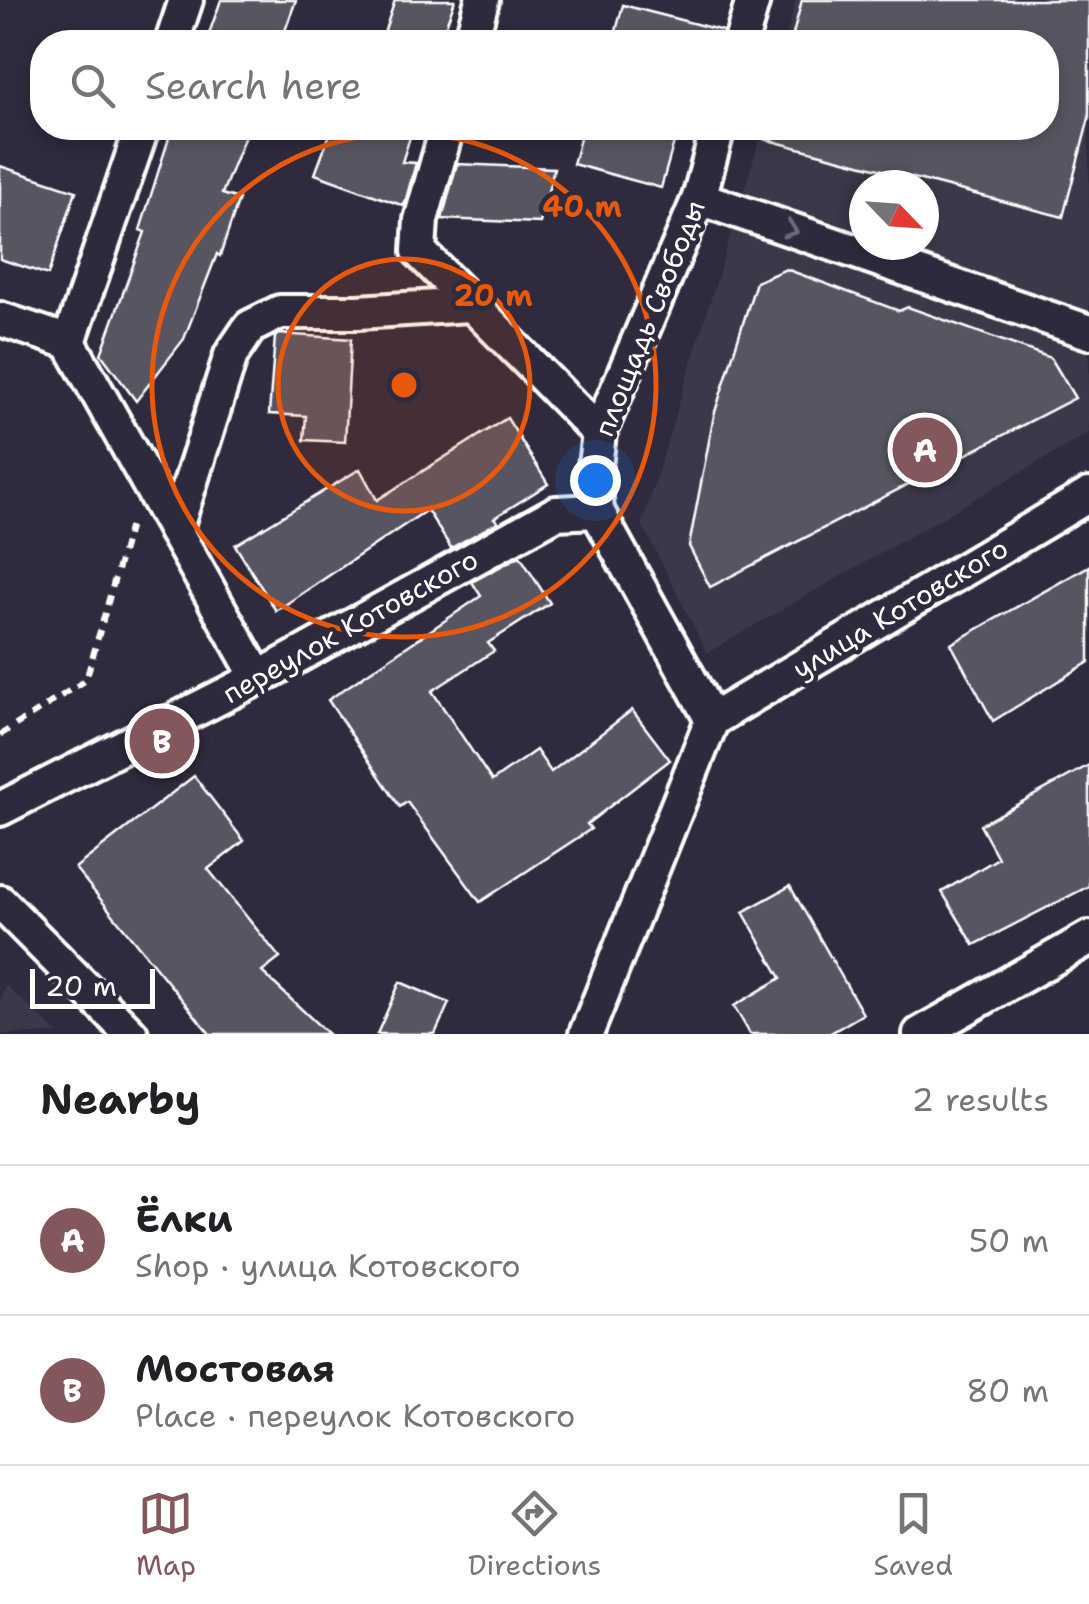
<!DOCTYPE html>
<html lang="en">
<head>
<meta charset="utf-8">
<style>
	body { margin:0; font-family:"Shantell Sans",sans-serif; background:#f2f2f2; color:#202124 }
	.compass { position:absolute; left:849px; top:170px; width:90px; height:90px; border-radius:50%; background:#fff; box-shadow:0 5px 15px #0003; rotate:115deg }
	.scale { position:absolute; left:30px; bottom:25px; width:125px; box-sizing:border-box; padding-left:10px; border:5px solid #fff; border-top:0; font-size:28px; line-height:35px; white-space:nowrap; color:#fff; -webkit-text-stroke:8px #2f2a3d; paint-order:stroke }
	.you { position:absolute; left:595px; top:480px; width:35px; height:35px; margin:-25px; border:8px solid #fff; border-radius:50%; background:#1a73e8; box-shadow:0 0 0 15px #1a73e833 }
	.badge { display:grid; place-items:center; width:65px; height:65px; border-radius:50%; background:#84575d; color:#fff; font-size:32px; font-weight:700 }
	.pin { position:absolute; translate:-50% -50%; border:5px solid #fff; box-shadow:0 2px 10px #0006 }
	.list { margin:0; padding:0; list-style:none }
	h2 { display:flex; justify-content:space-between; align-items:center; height:130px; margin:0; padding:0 40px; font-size:42px }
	h2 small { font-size:32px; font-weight:400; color:#757577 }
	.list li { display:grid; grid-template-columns:65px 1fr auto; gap:30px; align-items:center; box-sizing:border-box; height:150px; padding:0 40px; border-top:2px solid #e0e0e0 }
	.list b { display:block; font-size:38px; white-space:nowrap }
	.list p { margin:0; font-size:32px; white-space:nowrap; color:#757577 }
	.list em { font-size:32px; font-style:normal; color:#757577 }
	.icon { flex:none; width:55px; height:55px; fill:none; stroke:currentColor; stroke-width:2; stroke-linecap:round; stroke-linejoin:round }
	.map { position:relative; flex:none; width:1089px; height:1034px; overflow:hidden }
	.search { position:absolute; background:#fff; box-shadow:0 5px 15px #0003; left:30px; right:30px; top:30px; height:110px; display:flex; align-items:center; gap:25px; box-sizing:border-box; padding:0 35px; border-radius:40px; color:#757577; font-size:38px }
	.sheet { height:430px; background:#fff }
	nav { display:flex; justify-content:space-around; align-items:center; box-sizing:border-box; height:140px; border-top:2px solid #e0e0e0; background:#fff; font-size:28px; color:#757577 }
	nav a { display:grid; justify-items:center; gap:5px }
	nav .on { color:#84575d }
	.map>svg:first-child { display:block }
	.built { fill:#3c3749; fill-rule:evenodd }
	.building { fill:#595564; stroke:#fff; stroke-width:2.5 }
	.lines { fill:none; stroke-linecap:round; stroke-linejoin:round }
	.minor-casing { stroke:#fff; stroke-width:40 }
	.path { stroke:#fff; stroke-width:6; stroke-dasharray:10 8; stroke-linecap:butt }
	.minor { stroke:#2f2a3d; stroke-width:32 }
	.oneway { stroke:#6d6a77 }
	.ring { fill:none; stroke:#e8590c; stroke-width:5 }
	.labels { text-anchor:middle; stroke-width:9; stroke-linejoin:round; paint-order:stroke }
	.street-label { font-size:28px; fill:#fff; stroke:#2f2a3d }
	.centre { fill:#e8590c; stroke:#2f2a3d; stroke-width:5 }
	.ring-label { font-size:30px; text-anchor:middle; font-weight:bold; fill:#e8590c; stroke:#2f2a3d; stroke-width:9; stroke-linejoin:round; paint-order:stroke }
</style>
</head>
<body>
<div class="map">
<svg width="1089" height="1034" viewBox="0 0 1089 1034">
	<rect width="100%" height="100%" fill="#2f2a3d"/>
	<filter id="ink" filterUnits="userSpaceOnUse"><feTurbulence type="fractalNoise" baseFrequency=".01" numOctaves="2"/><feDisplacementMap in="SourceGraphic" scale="20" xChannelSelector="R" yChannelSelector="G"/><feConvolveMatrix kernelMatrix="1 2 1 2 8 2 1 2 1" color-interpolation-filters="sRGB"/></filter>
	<g filter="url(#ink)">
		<g class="built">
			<path d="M796,0H1089V433L707,653L642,524L763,128H1046V42H785ZM864,185H924V245H864Z"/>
			<polygon points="5,985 59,1034 0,1034 0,1000"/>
		</g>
		<g class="building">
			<polygon points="221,0 296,0 281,42 206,42"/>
			<polygon points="395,0 455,0 440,42 381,42"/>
			<polygon points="802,0 1089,0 1089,118 1063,217 764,139 765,128 1046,128 1046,42 791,42"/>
			<polygon points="623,5 723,31 722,42 613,42"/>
			<polygon points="172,128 248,128 222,194 239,199 220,256 217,254 184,339 136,401 101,354 145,232 140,230"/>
			<polygon points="332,128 413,128 402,162 416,163 404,206 315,174"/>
			<polygon points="583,128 678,128 661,188 573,164"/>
			<polygon points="457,164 554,168 540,223 442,219"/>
			<polygon points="0,166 76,191 48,275 0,259"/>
			<polygon points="786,269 899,311 908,307 1051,358 1075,398 710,587 689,546 714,415 756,282"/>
			<polygon points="280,334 351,339 345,442 304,440 306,416 269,414 275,337"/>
			<polygon points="507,418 548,484 494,518 498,522 451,548 427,510 276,611 235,545 360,469 377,500"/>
			<polygon points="520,556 550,603 488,643 494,651 432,691 492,781 536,750 551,772 632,710 670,760 587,824 591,829 480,902 407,802 400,807 328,700 481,596 472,582"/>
			<polygon points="1089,566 1089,662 993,721 951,644"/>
			<polygon points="1089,765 1089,886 974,945 942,892 998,858 980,825"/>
			<polygon points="194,776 244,841 208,869 280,958 262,972 328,1034 210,1034 75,868"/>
			<polygon points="790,886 863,1014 829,1034 750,1034 734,1006 781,978 743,912"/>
			<polygon points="400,982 449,1003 435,1034 377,1034"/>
		</g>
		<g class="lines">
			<defs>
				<g id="minor">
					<polyline points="172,42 186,0"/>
					<polyline points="471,42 482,0"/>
					<polyline points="741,42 753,0"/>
					<polyline points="447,128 421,220 419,251 599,433"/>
					<polyline points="699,198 1089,332"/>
					<polyline points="0,319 69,342 258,678"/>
					<polyline points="69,342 142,128"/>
					<polyline points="175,531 231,355 250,327 280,312 358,312 469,305"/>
					<polyline points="712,720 597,511 594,474 599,433 699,198 718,128"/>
					<polyline points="712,720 1089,495"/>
					<polyline points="0,809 258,678 556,513 597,511"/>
					<polyline points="0,902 131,1034"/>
					<polyline points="586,1034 712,720"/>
					<polyline points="920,1034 1089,938"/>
				</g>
			</defs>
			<use href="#minor" class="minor-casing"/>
			<polyline class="path" points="0,735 86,680 130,525"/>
			<use href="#minor" class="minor"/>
		</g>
		<defs><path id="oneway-chevron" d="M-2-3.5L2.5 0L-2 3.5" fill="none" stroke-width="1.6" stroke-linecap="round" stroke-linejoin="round" transform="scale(2.5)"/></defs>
		<use class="oneway" href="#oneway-chevron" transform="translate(791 230) rotate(19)"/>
	</g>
	<circle cx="404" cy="385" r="126" fill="#e8590c" fill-opacity=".12"/>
	<g class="ring">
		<circle cx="404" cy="385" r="126"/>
		<circle cx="404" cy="385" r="252"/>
	</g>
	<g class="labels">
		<g class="street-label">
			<text transform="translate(649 318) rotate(-68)" y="10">площадь Свободы</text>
			<text transform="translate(900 608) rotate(-31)" y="10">улица Котовского</text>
			<text transform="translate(350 626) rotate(-29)" y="10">переулок Котовского</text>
		</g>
	</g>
	<circle cx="404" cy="385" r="15" class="centre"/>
	<g class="ring-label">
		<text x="582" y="217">40 m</text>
		<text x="493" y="306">20 m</text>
	</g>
</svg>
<svg class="compass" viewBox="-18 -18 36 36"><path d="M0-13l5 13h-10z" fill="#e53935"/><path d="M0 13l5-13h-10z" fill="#757577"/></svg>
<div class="scale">20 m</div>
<div class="you"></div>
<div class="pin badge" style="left:925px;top:450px">A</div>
<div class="pin badge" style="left:162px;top:741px">B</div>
<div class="search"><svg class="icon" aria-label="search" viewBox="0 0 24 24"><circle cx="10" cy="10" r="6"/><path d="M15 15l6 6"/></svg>Search here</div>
</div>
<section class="sheet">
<h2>Nearby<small>2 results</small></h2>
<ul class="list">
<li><span class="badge">A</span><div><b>Ёлки</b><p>Shop · улица Котовского</p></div><em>50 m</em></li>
<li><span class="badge">B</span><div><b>Мостовая</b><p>Place · переулок Котовского</p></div><em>80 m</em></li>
</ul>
</section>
<nav>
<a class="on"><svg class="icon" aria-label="map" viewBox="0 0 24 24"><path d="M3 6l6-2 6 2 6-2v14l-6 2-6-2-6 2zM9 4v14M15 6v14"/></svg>Map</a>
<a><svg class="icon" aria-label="directions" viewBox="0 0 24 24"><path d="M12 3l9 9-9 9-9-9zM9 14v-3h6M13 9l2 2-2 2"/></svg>Directions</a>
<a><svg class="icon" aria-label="saved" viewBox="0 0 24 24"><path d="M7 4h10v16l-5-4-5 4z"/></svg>Saved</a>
</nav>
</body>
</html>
